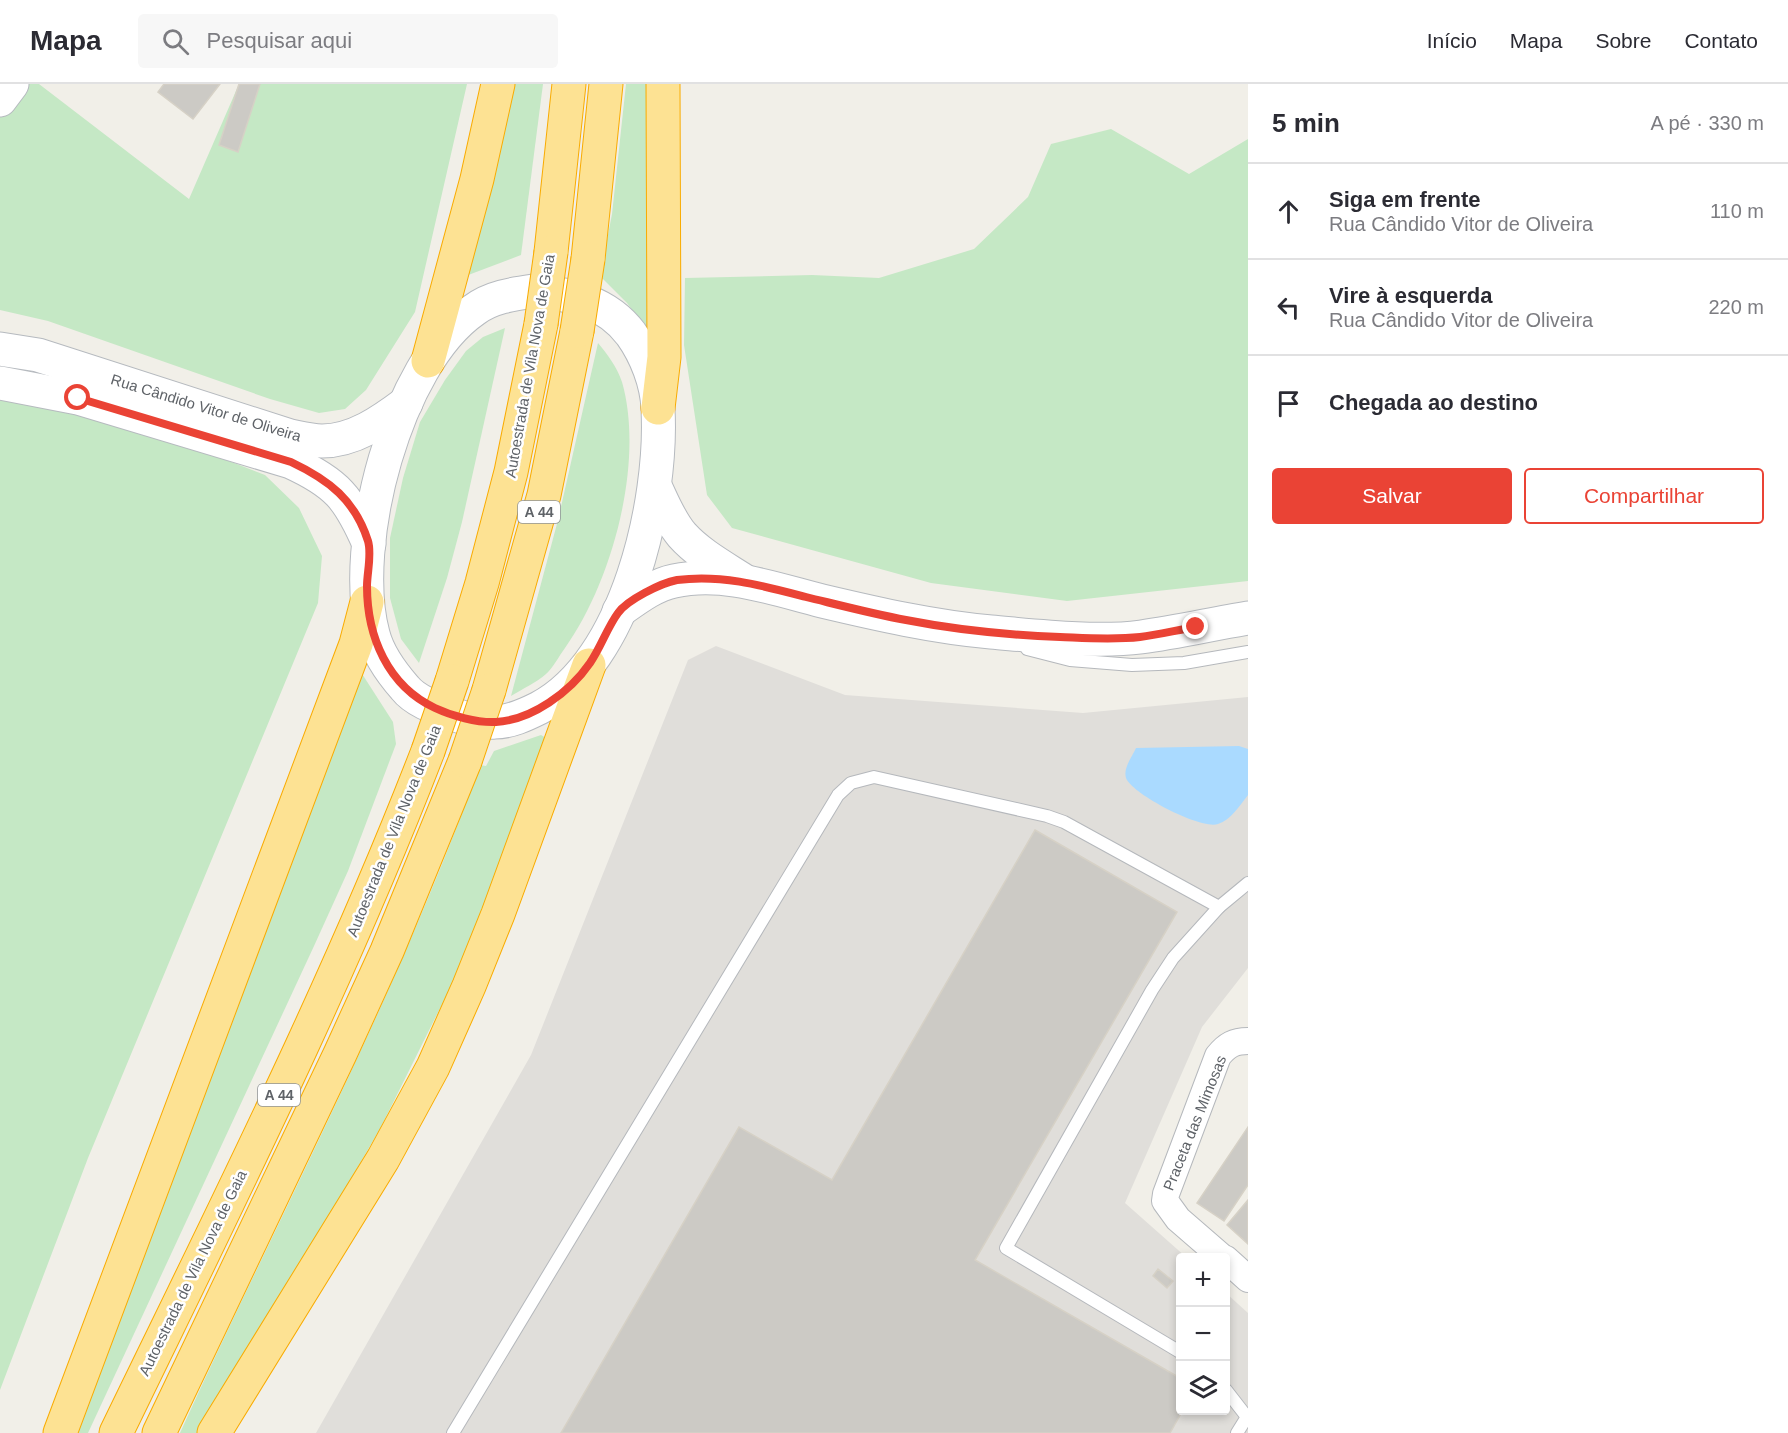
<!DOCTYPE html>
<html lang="pt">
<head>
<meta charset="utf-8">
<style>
	body { margin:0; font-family:Helvetica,sans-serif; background:#f7f7f7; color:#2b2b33 }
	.controls { position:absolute; right:18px; bottom:18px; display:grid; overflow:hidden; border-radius:6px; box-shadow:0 3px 9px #0003 }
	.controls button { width:54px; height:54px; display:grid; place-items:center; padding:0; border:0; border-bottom:2px solid #e1e1e2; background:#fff; color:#2b2b33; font:30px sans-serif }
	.stop { position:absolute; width:18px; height:18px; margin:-14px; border:4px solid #ea4335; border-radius:50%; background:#fff }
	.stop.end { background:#ea4335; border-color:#fff; box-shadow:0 2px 6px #0008 }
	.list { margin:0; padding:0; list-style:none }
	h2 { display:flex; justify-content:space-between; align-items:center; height:78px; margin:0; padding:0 24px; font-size:26px }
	h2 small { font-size:20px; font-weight:400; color:#7c7c81 }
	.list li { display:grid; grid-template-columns:39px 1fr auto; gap:18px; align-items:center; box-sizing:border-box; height:96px; padding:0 24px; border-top:2px solid #e1e1e2 }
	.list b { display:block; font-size:22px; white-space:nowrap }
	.list p { margin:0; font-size:20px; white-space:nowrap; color:#7c7c81 }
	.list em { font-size:20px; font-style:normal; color:#7c7c81 }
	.actions { display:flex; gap:12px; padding:18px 24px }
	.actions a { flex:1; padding:14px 0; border:2px solid #ea4335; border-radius:6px; text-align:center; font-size:21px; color:#ea4335 }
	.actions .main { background:#ea4335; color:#fff }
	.icon { flex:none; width:33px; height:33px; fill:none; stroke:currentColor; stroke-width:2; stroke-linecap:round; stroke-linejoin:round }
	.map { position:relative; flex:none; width:1248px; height:1349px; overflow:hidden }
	header { display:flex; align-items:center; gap:36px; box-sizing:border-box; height:84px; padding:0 30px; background:#fff; border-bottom:2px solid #e1e1e2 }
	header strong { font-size:28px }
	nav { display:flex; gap:33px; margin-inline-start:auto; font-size:21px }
	.search { width:420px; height:54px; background:#f7f7f7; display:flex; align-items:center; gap:15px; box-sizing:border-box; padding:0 21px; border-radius:6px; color:#7c7c81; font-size:22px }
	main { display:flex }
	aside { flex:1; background:#fff }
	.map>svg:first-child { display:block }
	.industrial { fill:#e0deda }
	.green { fill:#c5e8c5 }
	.water { fill:#aadaff }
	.building { fill:#cccac5; stroke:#d6d1c6; stroke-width:1.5 }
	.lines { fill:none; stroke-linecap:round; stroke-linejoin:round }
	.lane-casing { stroke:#b5b8bc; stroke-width:14 }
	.street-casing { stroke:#b5b8bc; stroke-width:28 }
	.secondary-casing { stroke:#b6babf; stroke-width:35 }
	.highway-casing { stroke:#f9ab00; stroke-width:35 }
	.lane { stroke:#fff; stroke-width:12 }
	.street { stroke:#fff; stroke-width:26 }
	.secondary { stroke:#fff; stroke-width:33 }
	.highway { stroke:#fde293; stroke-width:33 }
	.highway-bridge-casing { stroke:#f9ab00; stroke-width:35; stroke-linecap:butt }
	.highway-bridge { stroke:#fde293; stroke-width:33 }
	.route { stroke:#ea4335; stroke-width:8 }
	.labels { text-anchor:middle; stroke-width:5; stroke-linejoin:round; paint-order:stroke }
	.shield { fill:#fff; stroke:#8f9295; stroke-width:1.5 }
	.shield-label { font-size:14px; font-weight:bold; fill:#5f6368 }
	.street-label { font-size:15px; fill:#5f6368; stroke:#fff }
</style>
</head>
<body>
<header>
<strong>Mapa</strong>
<div class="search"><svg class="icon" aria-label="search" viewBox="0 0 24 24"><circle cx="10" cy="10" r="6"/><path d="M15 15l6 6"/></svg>Pesquisar aqui</div>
<nav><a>Início</a><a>Mapa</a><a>Sobre</a><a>Contato</a></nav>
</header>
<main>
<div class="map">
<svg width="1248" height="1349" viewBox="0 0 1248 1349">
	<rect width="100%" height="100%" fill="#f1efe8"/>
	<polygon class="industrial" points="716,562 845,611 1083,629 1248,613 1248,884 1202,943 1125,1119 1186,1173 1180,1174 1180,1326 1226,1326 1226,1209 1248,1229 1248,1349 316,1349 531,971 688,576"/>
	<g class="green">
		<polygon points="0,0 39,0 189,115 239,0 467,0 415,228 366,306 345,325 319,329 270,315 48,237 0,226"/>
		<polygon points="513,0 543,0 521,171 463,193"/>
		<polygon points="626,0 650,0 655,257 627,219 600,192 612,130"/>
		<polygon points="1111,45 1189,90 1248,55 1248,497 1067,517 931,499 732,444 707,411 684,261 685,194 812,191 879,194 974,165 1028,113 1051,60"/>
		<polygon points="505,244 462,438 447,494 419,579 401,555 390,514 390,454 403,394 420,338 445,296 466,267 483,253"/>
		<path d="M598,259C608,271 617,283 622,298C645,378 612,498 565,564C559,572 553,584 546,590C536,599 522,605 511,612L558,436Z"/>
		<polygon points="0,315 47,322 229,377 265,391 299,424 322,472 318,519 88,1074 0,1306"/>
		<polygon points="357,582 393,638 396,660 348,787 314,862 88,1349 72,1349"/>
		<path d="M541,651L546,654L463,878L381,1043L204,1349H180C281,1127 397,911 480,681L486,682L494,667Z"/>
	</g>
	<path class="water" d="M1239,662L1248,665V711C1240,721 1231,736 1218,740C1201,746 1132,710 1126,694C1123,684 1132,673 1136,664Z"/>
	<g class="building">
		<polygon points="164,0 220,0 193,35 158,8"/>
		<polygon points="239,0 260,0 238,68 219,61"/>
		<polygon points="1035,746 1177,828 975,1176 1180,1294 1180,1326 1183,1326 1170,1349 561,1349 739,1043 832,1096"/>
		<polygon points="1248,1043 1248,1101 1224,1137 1197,1119"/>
		<polygon points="1248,1116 1248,1160 1227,1141"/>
		<polygon points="1158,1185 1173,1197 1167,1204 1153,1192"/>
	</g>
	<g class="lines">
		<defs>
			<g id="lane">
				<polyline points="1027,565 1070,576 1132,581 1184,579 1248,568"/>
				<polyline points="1219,823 1248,799"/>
				<polyline points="1226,1306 1247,1333 1237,1349"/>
				<polyline points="453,1349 838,711 851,699 874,693 1047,732 1064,738 1219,823 1173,874 1152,906 1006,1164 1180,1268"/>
			</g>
			<g id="street">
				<path d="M1223,1174L1178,1135L1165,1117L1166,1110L1218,972C1227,961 1234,957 1248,957"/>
				<polyline points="1226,1175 1248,1195"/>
			</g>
			<g id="secondary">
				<polyline points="0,16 12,0"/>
				<path d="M534,207C571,210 607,218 631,250C646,271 657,299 658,325C663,417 627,578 539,624C525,631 510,638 495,638C482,639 467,635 455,631C439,625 416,618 405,604C391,588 378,570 373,550C349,461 396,280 474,226C491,213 513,210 534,207Z"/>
				<path d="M0,265L38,271L290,352C300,354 312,357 322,357C354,357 382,337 406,319"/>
				<path d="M0,299L78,314L291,378C337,399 349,414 369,460"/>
				<path d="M655,402C663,419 670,437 682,451C699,470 723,483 743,496"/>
				<path d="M619,527C636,515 654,501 674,497C724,486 774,505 822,517C877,530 934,543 991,548C1037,552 1096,559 1141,553C1177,548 1212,540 1248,534"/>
			</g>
			<g id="highway">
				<polyline points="551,168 569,0"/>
				<polyline points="588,175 606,0"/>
				<polyline points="428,277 477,95 498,0"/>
				<polyline points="658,324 664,273 663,0"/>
				<polyline points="452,597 482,499 511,388 541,240"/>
				<polyline points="489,606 544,411 577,247"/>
				<polyline points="60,1349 356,560 367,518"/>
				<path d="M116,1349C225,1124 338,900 428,667"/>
				<polyline points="159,1349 340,970 387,867 465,677"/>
				<polyline points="214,1349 383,1075 433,983 469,902 498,830 589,581"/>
			</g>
		</defs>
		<use href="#lane" class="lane-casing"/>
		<use href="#street" class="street-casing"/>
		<use href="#secondary" class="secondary-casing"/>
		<use href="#highway" class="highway-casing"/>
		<use href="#lane" class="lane"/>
		<use href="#street" class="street"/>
		<use href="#secondary" class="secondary"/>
		<use href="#highway" class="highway"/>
		<defs>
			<g id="highway-bridge">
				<polyline points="541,240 551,168"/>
				<polyline points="577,247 588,175"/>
				<polyline points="428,667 452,597"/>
				<polyline points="465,677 489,606"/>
			</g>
		</defs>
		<use href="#highway-bridge" class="highway-bridge-casing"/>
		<use href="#highway-bridge" class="highway-bridge"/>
	</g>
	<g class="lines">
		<path class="route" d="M78,314L291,378C329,396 355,416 368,457C372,470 367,489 367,502C367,553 388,602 435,624C452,632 477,639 496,638C532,636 570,608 590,579C601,563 607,544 618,529C627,516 661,499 677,496C722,490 764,502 806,513C839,521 873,530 906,536C957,546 1008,551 1060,553C1086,554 1113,556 1140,553C1158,551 1177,546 1196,543"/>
	</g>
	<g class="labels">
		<g class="shield">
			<rect x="518" y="417" width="42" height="22" rx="4.5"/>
			<rect x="258" y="1000" width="42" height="22" rx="4.5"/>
		</g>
		<g class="shield-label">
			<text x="539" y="433">A 44</text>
			<text x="279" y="1016">A 44</text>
		</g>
		<g class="street-label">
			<text transform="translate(530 282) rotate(-80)" y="5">Autoestrada de Vila Nova de Gaia</text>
			<text transform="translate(206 324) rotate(17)" y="5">Rua Cândido Vitor de Oliveira</text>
			<text transform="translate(394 747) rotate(-68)" y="5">Autoestrada de Vila Nova de Gaia</text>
			<text transform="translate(1195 1039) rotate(-68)" y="5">Praceta das Mimosas</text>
			<text transform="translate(193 1189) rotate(-64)" y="5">Autoestrada de Vila Nova de Gaia</text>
		</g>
	</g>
</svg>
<div class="controls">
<button>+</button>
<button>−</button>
<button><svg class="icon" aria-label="layers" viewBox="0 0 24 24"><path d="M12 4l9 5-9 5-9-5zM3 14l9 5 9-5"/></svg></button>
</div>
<div class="stop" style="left:78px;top:314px"></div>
<div class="stop end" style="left:1196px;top:543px"></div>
</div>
<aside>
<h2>5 min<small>A pé · 330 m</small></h2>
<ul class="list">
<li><svg class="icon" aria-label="ahead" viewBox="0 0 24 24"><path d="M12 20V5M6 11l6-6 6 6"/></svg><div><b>Siga em frente</b><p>Rua Cândido Vitor de Oliveira</p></div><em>110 m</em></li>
<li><svg class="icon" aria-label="left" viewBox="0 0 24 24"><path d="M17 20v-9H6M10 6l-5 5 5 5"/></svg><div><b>Vire à esquerda</b><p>Rua Cândido Vitor de Oliveira</p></div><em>220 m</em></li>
<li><svg class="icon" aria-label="arrive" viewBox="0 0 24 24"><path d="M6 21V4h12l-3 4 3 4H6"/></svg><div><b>Chegada ao destino</b></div></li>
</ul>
<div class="actions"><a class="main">Salvar</a><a>Compartilhar</a></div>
</aside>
</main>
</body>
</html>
